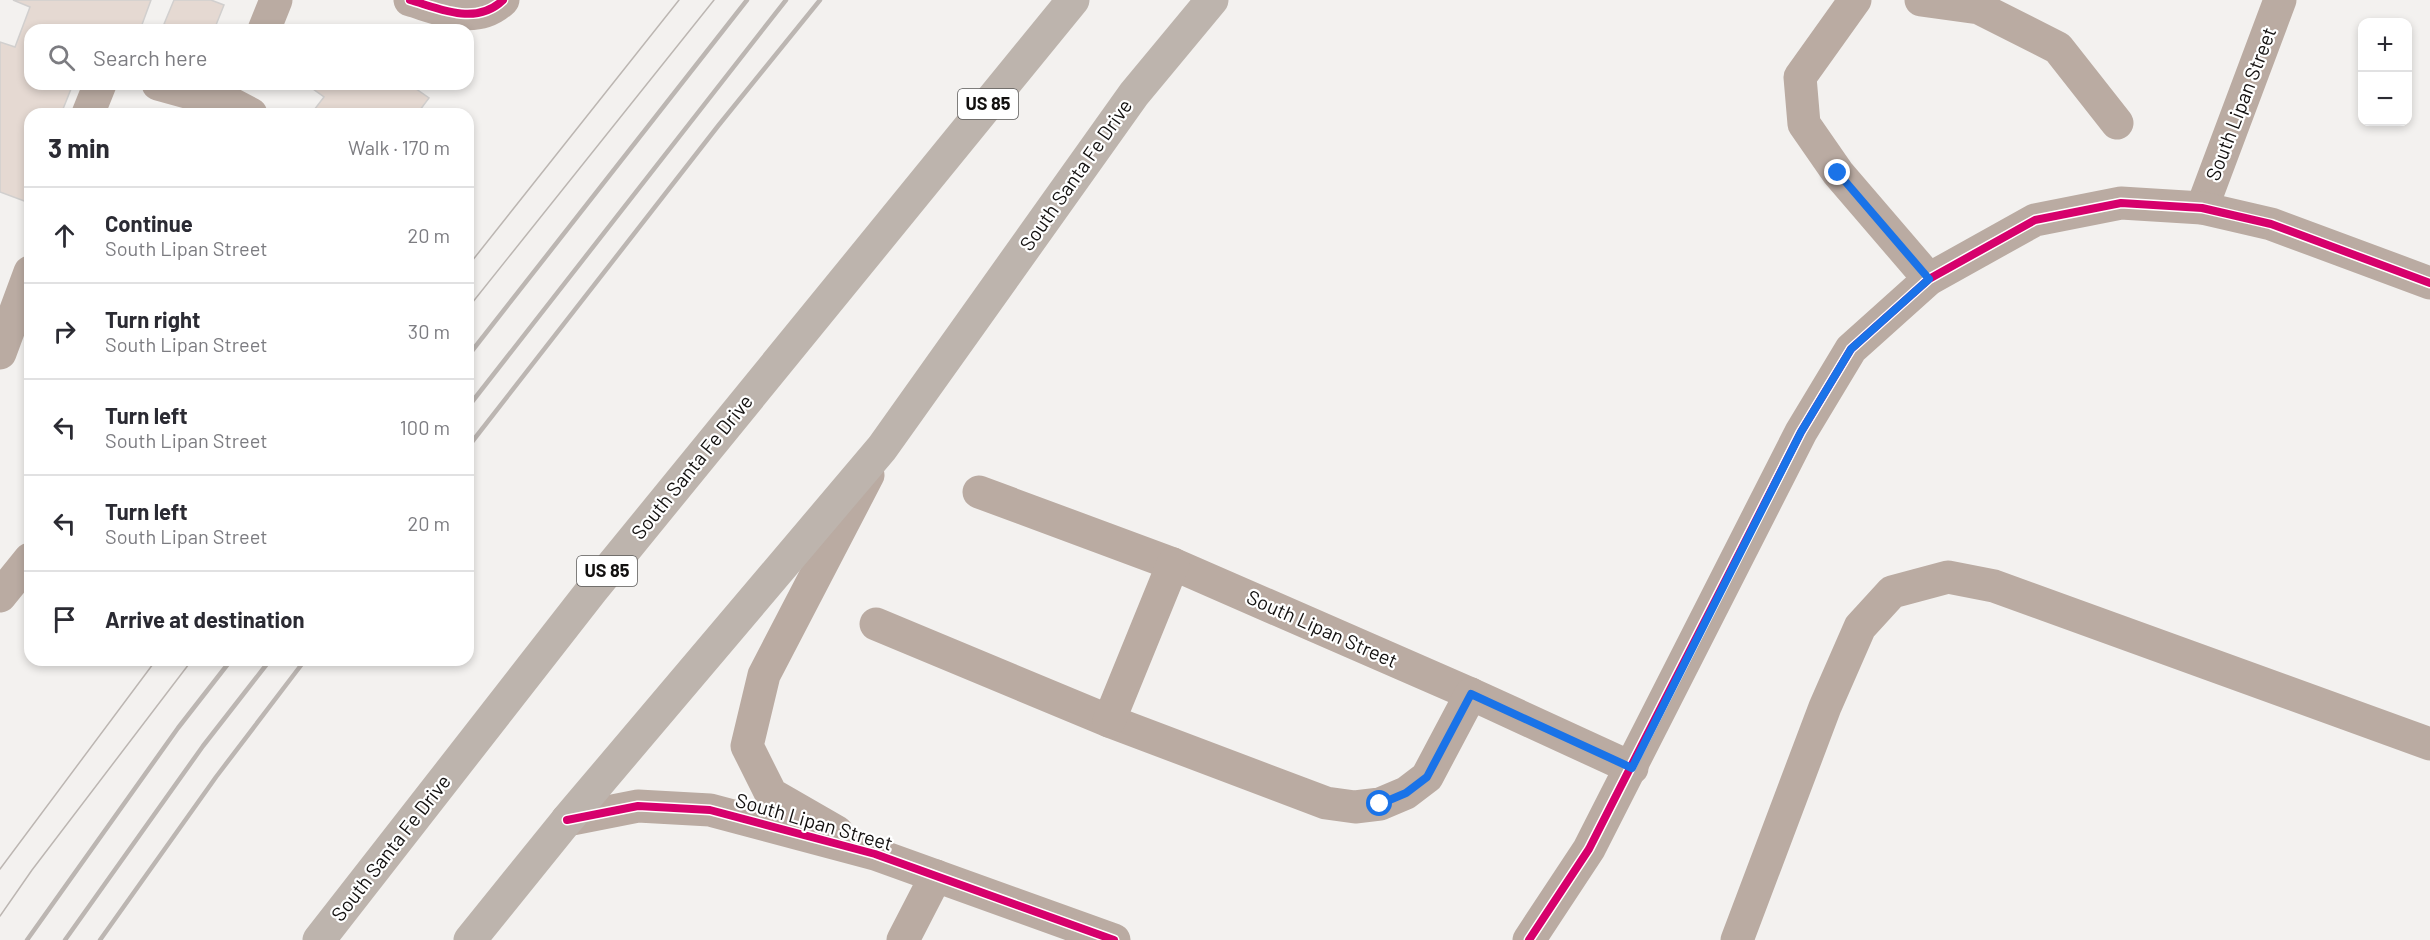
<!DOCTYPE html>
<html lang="en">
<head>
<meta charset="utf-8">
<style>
	body { margin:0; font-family:Barlow,sans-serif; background:#f2f2f3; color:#2b2b33 }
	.controls { position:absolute; right:18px; top:18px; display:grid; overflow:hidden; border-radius:12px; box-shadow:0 3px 9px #0003 }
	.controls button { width:54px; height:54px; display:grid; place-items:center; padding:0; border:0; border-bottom:2px solid #e1e1e2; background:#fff; color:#2b2b33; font:30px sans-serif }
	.stop { position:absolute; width:18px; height:18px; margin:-14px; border:4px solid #1a73e8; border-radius:50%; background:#fff }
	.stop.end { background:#1a73e8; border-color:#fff; box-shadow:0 2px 6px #0008 }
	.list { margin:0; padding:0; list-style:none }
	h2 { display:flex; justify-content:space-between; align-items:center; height:78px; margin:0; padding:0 24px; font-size:26px }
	h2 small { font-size:20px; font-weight:400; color:#7c7c81 }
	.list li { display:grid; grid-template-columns:39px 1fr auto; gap:18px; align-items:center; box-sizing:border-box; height:96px; padding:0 24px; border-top:2px solid #e1e1e2 }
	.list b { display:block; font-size:22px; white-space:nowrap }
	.list p { margin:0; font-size:20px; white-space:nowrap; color:#7c7c81 }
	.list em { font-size:20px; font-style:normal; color:#7c7c81 }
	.icon { flex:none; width:33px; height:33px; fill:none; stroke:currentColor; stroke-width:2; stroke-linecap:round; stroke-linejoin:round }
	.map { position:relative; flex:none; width:2430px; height:940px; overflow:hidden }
	.search { position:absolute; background:#fff; box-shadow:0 3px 9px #0003; left:24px; top:24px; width:450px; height:66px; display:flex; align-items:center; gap:15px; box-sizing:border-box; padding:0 21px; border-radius:18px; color:#7c7c81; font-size:22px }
	.panel { position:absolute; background:#fff; box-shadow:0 3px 9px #0003; left:24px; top:108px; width:450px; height:558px; border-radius:18px }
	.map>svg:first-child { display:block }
	.building { fill:#e5d9d2; stroke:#d1cfce; stroke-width:1.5 }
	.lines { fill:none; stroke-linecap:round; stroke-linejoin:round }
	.minor { stroke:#baaba2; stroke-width:33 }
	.highway { stroke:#bdb4ad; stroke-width:33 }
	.tram { stroke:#bcb6b2; stroke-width:1.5 }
	.rail { stroke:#bcb6b2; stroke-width:4.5 }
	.cycleway-casing { stroke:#fff; stroke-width:11 }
	.cycleway { stroke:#d6006c; stroke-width:8 }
	.route { stroke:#1a73e8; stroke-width:8 }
	.labels { text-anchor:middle; stroke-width:4.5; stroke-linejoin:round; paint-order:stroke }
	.shield { fill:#fff; stroke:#595857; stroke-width:1.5 }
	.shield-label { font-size:18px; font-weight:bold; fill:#12100f }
	.street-label { font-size:20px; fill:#12100f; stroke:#fff }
</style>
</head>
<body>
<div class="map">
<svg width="2430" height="940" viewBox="0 0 2430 940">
	<rect width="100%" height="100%" fill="#f3f1ef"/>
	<g class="building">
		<polygon points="13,0 151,0 140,30 30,30 30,84 73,84 61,114 30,114 30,195 27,202 0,192 0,42 15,47 30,7"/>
		<polygon points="174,0 211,0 224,5 214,30 181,30 164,24"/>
		<polygon points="306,84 409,84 429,98 417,114 311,114 324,97"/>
	</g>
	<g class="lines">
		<g class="minor">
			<path d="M410,0C441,9 476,26 503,0"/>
			<polyline points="1855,0 1800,77 1804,124 1838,173 1929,279"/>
			<polyline points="1921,0 1979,8 2058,48 2117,123"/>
			<polyline points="264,30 276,0"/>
			<polyline points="158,84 234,105 251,114"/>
			<polyline points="88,114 100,84"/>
			<polyline points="2202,208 2280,0"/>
			<polyline points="0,353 30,272"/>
			<polyline points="979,492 1173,564 1471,694 1632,768"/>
			<polyline points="0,596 30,559"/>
			<polyline points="876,624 1109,721 1326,803 1355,807 1380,804 1406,793 1427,777 1471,694"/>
			<polyline points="1109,721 1173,564"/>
			<polyline points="567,820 638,806 710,810 875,854 1114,940"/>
			<polyline points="837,832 771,794 747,746 764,675 868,475"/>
			<polyline points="903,940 936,876"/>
			<polyline points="1529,940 1589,849 1801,432 1851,349 1929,279 2035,220 2121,203 2202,208 2271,224 2430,283"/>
			<polyline points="1737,940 1825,707 1860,627 1892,592 1948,577 1994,586 2430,744"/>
		</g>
		<g class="highway">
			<polyline points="319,940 592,590 1073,0"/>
			<polyline points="470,940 567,820 882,448 1134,94 1212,0"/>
		</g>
		<g class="tram">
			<polyline points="468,266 679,0"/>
			<polyline points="468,308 714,0"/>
			<polyline points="0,869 156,660"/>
			<polyline points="0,916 32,870 192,660"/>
		</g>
		<g class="rail">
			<polyline points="468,356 747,0"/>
			<polyline points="468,407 786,0"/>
			<polyline points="468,447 718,126 820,0"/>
			<polyline points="27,940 178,728 231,660"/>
			<polyline points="65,940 203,746 270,660"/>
			<polyline points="100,940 216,777 305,660"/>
		</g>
		<defs>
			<g id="cycleway">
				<path d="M410,0C441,9 476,26 503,0"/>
				<polyline points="567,820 638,806 710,810 875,854 1114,940"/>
				<polyline points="1529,940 1589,849 1801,432 1851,349 1929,279 2035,220 2121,203 2202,208 2271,224 2430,283"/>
			</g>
		</defs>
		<use href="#cycleway" class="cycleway-casing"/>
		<use href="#cycleway" class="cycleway"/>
	</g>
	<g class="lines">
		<polyline class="route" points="1380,804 1406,793 1427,777 1471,694 1632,768 1801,432 1851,349 1929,279 1838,173"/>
	</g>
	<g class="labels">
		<g class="shield">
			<rect x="958" y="89" width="60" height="30" rx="4.5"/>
			<rect x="577" y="556" width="60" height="30" rx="4.5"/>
		</g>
		<g class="shield-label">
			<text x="988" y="110">US 85</text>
			<text x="607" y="577">US 85</text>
		</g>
		<g class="street-label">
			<text transform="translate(2241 104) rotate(-69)" y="7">South Lipan Street</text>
			<text transform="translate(1076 175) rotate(-55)" y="7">South Santa Fe Drive</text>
			<text transform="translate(692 467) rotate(-51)" y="7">South Santa Fe Drive</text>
			<text transform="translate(1322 629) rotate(24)" y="7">South Lipan Street</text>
			<text transform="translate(814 822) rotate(16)" y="7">South Lipan Street</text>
			<text transform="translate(391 848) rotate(-52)" y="7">South Santa Fe Drive</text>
		</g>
	</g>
</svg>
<div class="controls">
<button>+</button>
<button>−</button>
</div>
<div class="stop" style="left:1380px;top:804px"></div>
<div class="stop end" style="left:1838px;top:173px"></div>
<div class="search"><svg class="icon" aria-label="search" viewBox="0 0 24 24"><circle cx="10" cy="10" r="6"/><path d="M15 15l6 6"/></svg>Search here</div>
<section class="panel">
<h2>3 min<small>Walk · 170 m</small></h2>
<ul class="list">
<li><svg class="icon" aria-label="ahead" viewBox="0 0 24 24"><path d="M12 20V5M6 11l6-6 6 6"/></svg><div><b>Continue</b><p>South Lipan Street</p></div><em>20 m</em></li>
<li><svg class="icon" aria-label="right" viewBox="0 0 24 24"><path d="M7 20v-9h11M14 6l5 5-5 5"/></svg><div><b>Turn right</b><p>South Lipan Street</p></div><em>30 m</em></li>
<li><svg class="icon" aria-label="left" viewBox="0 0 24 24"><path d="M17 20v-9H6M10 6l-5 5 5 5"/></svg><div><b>Turn left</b><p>South Lipan Street</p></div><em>100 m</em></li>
<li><svg class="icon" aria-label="left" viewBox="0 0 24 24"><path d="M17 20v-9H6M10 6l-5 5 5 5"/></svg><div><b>Turn left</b><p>South Lipan Street</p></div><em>20 m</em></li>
<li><svg class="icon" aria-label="arrive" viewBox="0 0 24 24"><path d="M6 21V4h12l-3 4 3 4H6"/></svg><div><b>Arrive at destination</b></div></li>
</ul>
</section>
</div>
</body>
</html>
